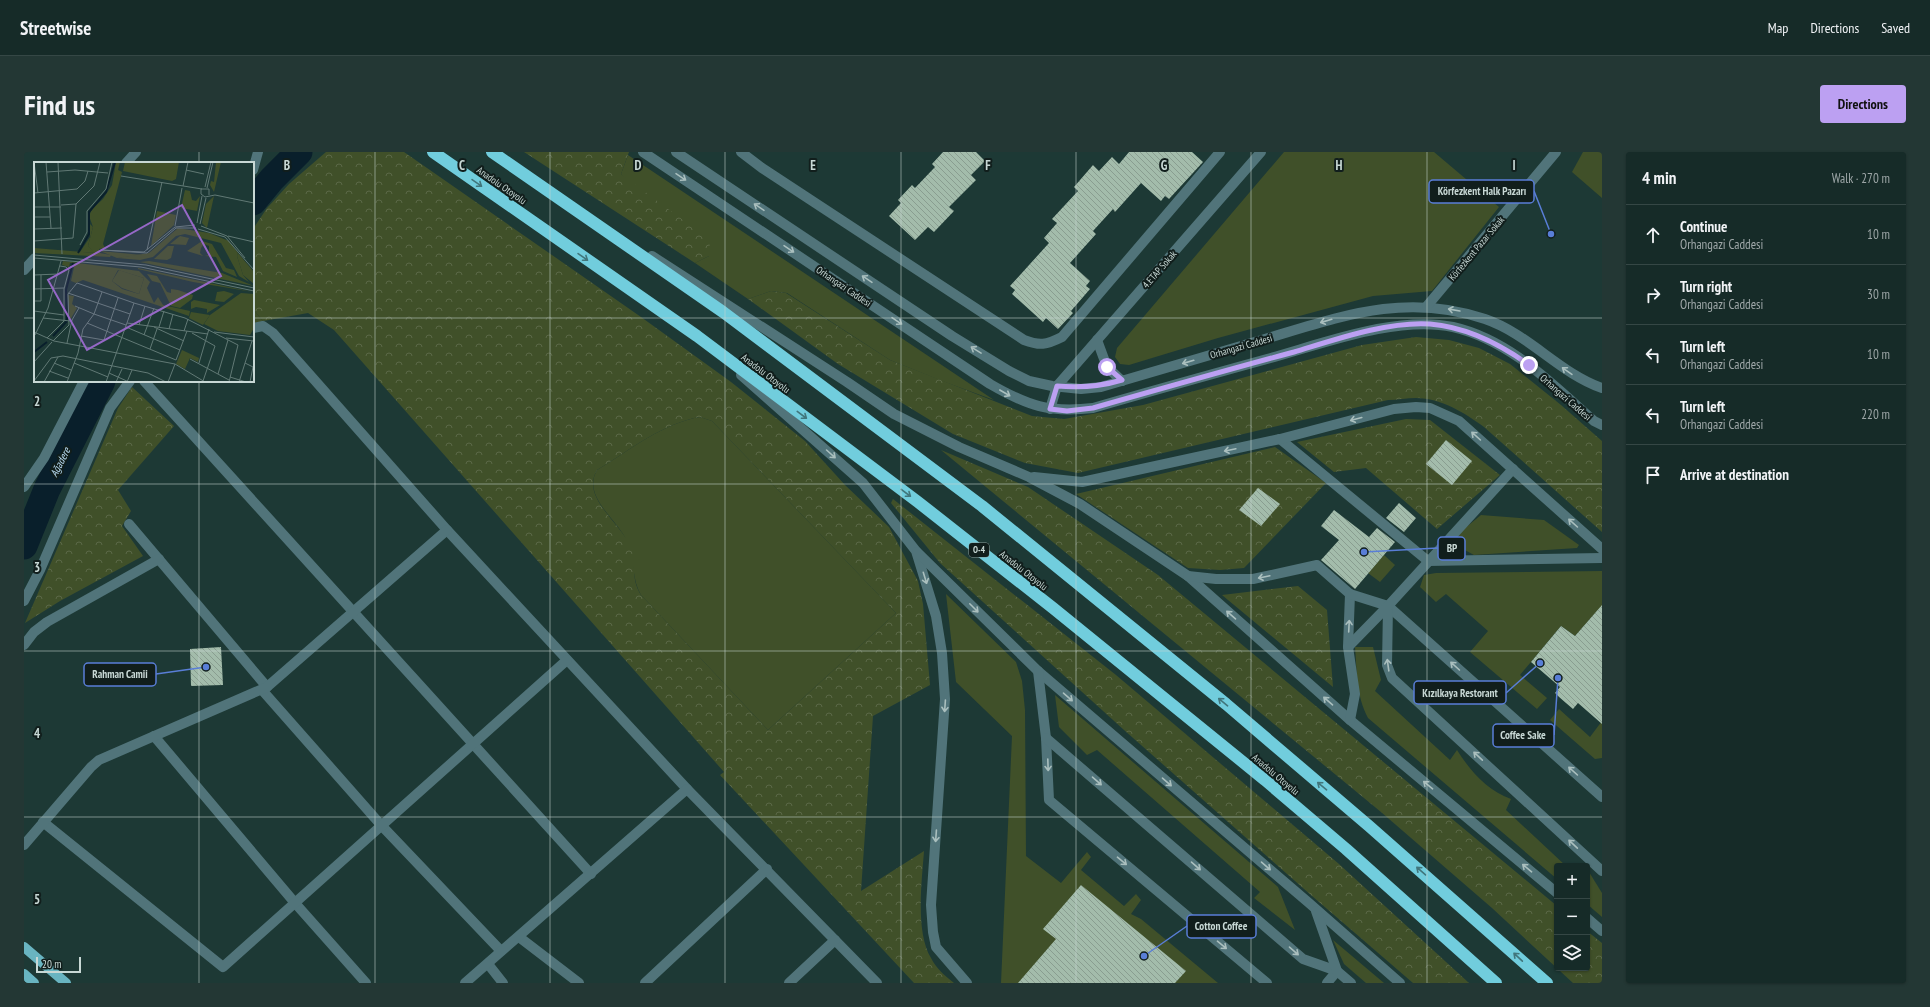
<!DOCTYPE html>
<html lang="en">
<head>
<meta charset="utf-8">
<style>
	body { margin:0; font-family:"PT Sans Narrow",sans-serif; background:#233734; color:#f1f3f6 }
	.controls { position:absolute; right:12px; bottom:12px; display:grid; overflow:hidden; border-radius:4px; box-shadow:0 1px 3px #0004 }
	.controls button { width:36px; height:36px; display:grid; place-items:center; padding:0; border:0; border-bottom:1px solid #354745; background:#162b28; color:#f1f3f6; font:20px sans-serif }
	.scale { position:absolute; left:12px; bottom:10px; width:45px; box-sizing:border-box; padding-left:4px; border:2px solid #c8d8d5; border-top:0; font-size:11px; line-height:14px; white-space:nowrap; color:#c8d8d5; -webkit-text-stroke:3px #111e1c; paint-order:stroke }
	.stop { position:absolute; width:12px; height:12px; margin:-9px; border:3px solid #bca0f2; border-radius:50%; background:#fff }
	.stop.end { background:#bca0f2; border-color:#fff; box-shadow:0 1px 4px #0008 }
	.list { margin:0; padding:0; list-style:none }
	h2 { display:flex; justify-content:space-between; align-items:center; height:52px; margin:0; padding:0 16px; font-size:17px }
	h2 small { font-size:13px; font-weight:400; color:#9ea7a8 }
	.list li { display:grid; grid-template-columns:26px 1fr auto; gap:12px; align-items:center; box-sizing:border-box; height:60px; padding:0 16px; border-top:1px solid #354745 }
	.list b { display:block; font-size:15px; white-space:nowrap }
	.list p { margin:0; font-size:13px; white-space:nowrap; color:#9ea7a8 }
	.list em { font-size:13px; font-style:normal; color:#9ea7a8 }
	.icon { flex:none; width:22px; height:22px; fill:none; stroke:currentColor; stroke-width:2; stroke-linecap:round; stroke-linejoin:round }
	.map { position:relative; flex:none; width:1578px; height:831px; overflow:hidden; border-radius:4px }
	header { display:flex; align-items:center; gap:24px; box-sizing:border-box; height:56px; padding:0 20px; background:#162b28; border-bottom:1px solid #354745 }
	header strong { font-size:19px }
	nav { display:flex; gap:22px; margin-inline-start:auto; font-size:14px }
	.intro { display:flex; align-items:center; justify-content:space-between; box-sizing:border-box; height:96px; padding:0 24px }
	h1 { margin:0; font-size:28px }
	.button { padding:10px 18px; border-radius:4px; background:#bca0f2; color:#111; font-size:14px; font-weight:700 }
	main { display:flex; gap:24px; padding:0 24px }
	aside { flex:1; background:#162b28; border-radius:4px; box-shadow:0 1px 3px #0004 }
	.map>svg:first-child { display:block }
	.green { fill:#405029 }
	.forest { fill:url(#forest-crowns); fill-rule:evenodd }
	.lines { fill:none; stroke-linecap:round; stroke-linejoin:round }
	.river { stroke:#091f2b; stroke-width:27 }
	.building { fill:url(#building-back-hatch) }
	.minor { stroke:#51747a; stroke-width:10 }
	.major { stroke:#69b4c1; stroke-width:10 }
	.highway { stroke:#71cddd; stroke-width:12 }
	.oneway { stroke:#aabfbe }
	.oneway2 { stroke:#41767c }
	.route { stroke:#bca0f2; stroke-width:5 }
	.grid { fill:none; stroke:#c8d8d5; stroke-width:1; stroke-opacity:0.55 }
	.labels { text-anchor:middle; stroke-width:4; stroke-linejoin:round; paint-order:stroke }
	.shield { fill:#111e1c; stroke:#91a09e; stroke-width:1 }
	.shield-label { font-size:9px; font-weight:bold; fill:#c8d8d5 }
	.street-label { font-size:10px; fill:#c8d8d5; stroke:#111e1c }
	.water-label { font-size:11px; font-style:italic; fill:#bcdef5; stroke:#111e1c }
	.inset-river { fill:none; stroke:#091f2b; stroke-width:2 }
	.inset-road { fill:none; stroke:#617975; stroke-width:1 }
	.view { fill:#9668c7; fill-opacity:0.15; stroke:#9668c7; stroke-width:2 }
	.inset-edge { fill:none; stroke:#c8d8d5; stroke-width:2 }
	.grid-label { font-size:13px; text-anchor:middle; font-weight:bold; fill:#c8d8d5; stroke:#111e1c; stroke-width:4; stroke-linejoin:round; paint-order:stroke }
	.leader { fill:none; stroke:#597ed7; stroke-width:1.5 }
	.callout-dot { fill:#597ed7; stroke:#111e1c; stroke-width:1.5 }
	.callout { fill:#111e1c; stroke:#597ed7; stroke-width:1.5 }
	.callout-label { font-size:11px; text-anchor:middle; font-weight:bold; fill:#c8d8d5 }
</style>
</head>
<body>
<header>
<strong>Streetwise</strong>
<nav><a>Map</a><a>Directions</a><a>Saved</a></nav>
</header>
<div class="intro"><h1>Find us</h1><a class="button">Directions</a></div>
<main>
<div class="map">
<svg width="1578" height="831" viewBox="0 0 1578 831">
	<defs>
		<pattern id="forest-crowns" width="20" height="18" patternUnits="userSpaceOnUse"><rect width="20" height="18" fill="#405029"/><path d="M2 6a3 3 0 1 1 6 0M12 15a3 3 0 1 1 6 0" fill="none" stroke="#5a6847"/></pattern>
		<pattern id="building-back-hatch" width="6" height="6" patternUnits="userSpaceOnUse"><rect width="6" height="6" fill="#a3bcab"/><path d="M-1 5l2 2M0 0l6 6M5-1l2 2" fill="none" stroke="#899d90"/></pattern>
	</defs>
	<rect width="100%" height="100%" fill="#1d3935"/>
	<g class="green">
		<polygon points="1260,0 1410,0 1475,55 1408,139 1349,144 1194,186 1105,213 1096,212 1091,205 1093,196"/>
		<polygon points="1559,0 1578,0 1578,46 1548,20"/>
		<polygon points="604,3 970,248 918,229 866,208 763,141 747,139 724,147 671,111 685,104 597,22"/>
		<polygon points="229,157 239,169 229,172"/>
		<path d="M676,265L688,269L872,461L744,578L617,443C608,428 611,412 605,396C603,391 602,386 599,382C587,363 559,342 573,318C606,298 639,271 676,265Z"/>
		<polygon points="1457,363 1520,368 1555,393 1553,396 1450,403 1437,396 1433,390 1435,381"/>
		<polygon points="1360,403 1371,413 1356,430 1344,421"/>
		<polygon points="1578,419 1578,461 1574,458 1551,484 1537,474 1496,523 1523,546 1513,557 1446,500 1464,479 1422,442 1412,450 1396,435 1400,423 1412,421"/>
		<polygon points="922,442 992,510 998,529 1001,558 1002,704 1037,731 1063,700 1067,705 1057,718 1100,754 1112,742 1117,748 1107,762 1117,767 1194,831 977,831 988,584 932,530"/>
		<path d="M1331,495H1349L1357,528L1351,539L1426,608L1433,598C1447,620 1463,638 1487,647L1482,658L1542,714H1533V727L1344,566C1332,544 1333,519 1331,495Z"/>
		<polygon points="1031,543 1254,735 1271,778 1230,746 1236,740 1073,598 1063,603 1035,575"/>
		<polygon points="1535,557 1566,585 1578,569 1578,606 1571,607 1526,568"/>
		<polygon points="1565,720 1578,741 1578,765 1563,752 1563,723"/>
		<polygon points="1309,788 1360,831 1342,831 1320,812"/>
	</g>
	<g class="forest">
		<path d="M302,0H380L617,165L707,230L781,289L821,333L865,375L894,429L899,452L906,533L849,564L837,739L900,699C898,728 891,780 907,806C912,816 921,824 930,831H890L696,623L700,620L310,178L284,161L239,169L229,157V77L243,56L265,32ZM676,265L688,269L872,461L744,578L617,443C606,425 613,413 607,396C598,371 556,346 573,318C606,298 639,271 676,265Z"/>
		<polygon points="500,0 605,0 597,22 686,88 685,104 671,111"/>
		<path d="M747,139L762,141L866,208L1008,264L1040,267L1119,253L1338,193L1392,185L1425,188L1455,196L1486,212L1537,253L1578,289V380L1460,275C1441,261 1417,246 1392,246C1383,246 1373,248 1364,248L1054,321L1001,311L929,282L814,212L724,147Z"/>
		<polygon points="108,235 150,274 94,338 107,359 98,374 119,404 36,449 1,471 94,256"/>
		<polygon points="1382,267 1406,268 1476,323 1413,377 1342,316 1310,320 1273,290"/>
		<polygon points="1251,295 1302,331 1220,416 1196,418 1164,416 1052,342"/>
		<polygon points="917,298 1004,335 1134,423 1533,754 1533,816 1563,816 1563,779 1578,791 1578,831 1549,831 1468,756 1357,660"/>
		<polygon points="869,347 1092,523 1315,712 1445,831 1389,831 1288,744 1100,578 916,411 867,351"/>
		<polygon points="1274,434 1303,458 1309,535 1198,443"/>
	</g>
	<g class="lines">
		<g class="river">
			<polyline points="229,50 248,27 275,0"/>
			<polyline points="0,394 23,337 78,229"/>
		</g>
	</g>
	<g class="building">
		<polygon points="919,0 952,0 961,9 947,23 952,28 925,55 930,59 910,80 904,75 891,88 865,64 877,51 874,48 888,33 891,36 911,15 908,12"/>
		<polygon points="1105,0 1168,0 1179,10 1145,47 1141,44 1137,49 1117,31 1091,60 1089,57 1069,79 1072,82 1046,111 1066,129 1062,134 1066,137 1047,159 1049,161 1034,177 1022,166 1019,170 988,142 991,138 986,134 1025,91 1020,86 1033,71 1028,67 1054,39 1050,35 1069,13 1075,19 1088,5 1095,12"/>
		<polygon points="1422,288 1448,309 1428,333 1402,312"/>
		<polygon points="1234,336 1256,352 1237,374 1215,358"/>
		<polygon points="1375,351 1392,366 1380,380 1362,366"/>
		<polygon points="1310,358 1345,385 1353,376 1371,390 1331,437 1297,408 1315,388 1297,374"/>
		<polygon points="1578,453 1578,572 1554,551 1549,557 1535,545 1531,541 1536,535 1507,510 1537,474 1551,484"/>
		<polygon points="197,495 199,533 167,534 166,497"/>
		<polygon points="1057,733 1162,819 1151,831 994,831 1032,787 1019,777"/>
	</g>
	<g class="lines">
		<g class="minor">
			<path d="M619,0L966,232C1004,254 1025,261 1069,256C1127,239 1185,223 1243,207C1298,192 1372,163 1429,175C1486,188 1528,232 1570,269L1578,273"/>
			<path d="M652,0L928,184L985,219L1005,229L1028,234L1057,237L1077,235C1129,220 1182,204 1234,189C1313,166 1379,139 1461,167C1505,182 1535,221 1578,236"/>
			<path d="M717,0L738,16L1000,188C1016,194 1022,193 1038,185L1196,0"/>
			<polyline points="102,11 112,0"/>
			<polyline points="229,18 234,0"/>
			<polyline points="628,104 823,230 870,262 935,295 1005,325 1056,352 1164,424 1326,568 1533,741"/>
			<polyline points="0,118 11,106"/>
			<polyline points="1403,154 1532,0"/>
			<polyline points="229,176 239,174 249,181 423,378 663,637"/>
			<polyline points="1073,188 1083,215 1098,229"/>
			<polyline points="717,223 839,331 892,399 912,464 918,501 921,547 907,753 909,780 912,795 943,831"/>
			<polyline points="120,229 567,722"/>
			<polyline points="1026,257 1033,234 1237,0"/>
			<polyline points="1256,287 1404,409 1578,406"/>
			<polyline points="1010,325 1058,330 1256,287 1370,257 1392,255 1406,256 1435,269 1578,397"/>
			<polyline points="0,335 20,306 60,229"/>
			<polyline points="105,372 243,535"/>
			<polyline points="893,400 1014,519 1285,751 1376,831"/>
			<polyline points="1164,424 1192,427 1229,427 1293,413 1326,442 1324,495 1331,542 1326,568"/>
			<polyline points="1326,442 1364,454 1578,645"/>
			<polyline points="0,449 16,418 86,256 106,229"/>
			<polyline points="1364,454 1363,513 1368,526 1578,719"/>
			<polyline points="0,493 10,480 23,470 135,407"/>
			<polyline points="1324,495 1364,454 1489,317"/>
			<polyline points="1014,519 1022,586 1025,648 1243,831"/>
			<polyline points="238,538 357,673 477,799"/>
			<polyline points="130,584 271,751 342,831"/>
			<polyline points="1022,586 1279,807 1313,819 1303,831"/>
			<polyline points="19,670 199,815 543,508"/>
			<polyline points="0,693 67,615 75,608 243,535 423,378"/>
			<polyline points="1292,759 1313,819 1327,831"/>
			<polyline points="1563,766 1578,779"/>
			<polyline points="495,785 555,831"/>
			<polyline points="464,812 479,831"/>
			<polyline points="441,831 663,637 853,831"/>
			<polyline points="621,831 743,717"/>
			<polyline points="765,831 811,788"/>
		</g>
		<g class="major">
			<polyline points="0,795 42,831"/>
			<polyline points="0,822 10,831"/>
		</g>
		<g class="highway">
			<polyline points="409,0 673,184 894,350 1029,456 1241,628 1322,697 1472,831"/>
			<polyline points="468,0 699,160 958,354 1202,552 1345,674 1523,831"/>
		</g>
	</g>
	<defs><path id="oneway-shaft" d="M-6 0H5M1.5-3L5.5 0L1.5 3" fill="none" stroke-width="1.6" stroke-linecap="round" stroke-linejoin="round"/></defs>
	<g class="oneway">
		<use href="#oneway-shaft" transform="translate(657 25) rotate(34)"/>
		<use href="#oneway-shaft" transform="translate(735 55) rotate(-146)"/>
		<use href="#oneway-shaft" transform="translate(765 97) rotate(34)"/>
		<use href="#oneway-shaft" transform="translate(843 127) rotate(-146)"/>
		<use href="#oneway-shaft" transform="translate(1430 158) rotate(-170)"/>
		<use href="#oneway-shaft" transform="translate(873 169) rotate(34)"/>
		<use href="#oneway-shaft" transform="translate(1302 169) rotate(164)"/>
		<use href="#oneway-shaft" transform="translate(952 198) rotate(-148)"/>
		<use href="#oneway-shaft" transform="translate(1164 210) rotate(164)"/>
		<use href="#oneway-shaft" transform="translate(1543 219) rotate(-145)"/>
		<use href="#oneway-shaft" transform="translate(981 241) rotate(30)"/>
		<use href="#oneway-shaft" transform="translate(1332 267) rotate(165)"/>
		<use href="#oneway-shaft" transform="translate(1452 284) rotate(-138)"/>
		<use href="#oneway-shaft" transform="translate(1206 298) rotate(168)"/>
		<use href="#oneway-shaft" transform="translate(807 302) rotate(42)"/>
		<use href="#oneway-shaft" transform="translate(1549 371) rotate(-138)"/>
		<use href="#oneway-shaft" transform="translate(1240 425) rotate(168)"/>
		<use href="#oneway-shaft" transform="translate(901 426) rotate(73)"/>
		<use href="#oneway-shaft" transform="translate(950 456) rotate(45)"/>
		<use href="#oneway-shaft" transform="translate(1207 463) rotate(-139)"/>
		<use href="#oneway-shaft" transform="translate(1325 474) rotate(-87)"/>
		<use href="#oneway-shaft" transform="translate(1364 513) rotate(-98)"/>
		<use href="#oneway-shaft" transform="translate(1431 514) rotate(-138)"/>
		<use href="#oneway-shaft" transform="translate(1044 545) rotate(41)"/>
		<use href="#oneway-shaft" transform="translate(1304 549) rotate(-139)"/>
		<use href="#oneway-shaft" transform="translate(921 554) rotate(94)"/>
		<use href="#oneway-shaft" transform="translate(1454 604) rotate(-137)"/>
		<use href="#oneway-shaft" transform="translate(1024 613) rotate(88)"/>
		<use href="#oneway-shaft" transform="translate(1549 619) rotate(-138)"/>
		<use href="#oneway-shaft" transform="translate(1073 629) rotate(41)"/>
		<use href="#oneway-shaft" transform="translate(1143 630) rotate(41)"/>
		<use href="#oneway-shaft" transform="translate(1404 633) rotate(-140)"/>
		<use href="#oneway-shaft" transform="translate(912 684) rotate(94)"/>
		<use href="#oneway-shaft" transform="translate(1549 692) rotate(-137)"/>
		<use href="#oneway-shaft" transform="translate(1098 709) rotate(40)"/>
		<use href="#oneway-shaft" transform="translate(1172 714) rotate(41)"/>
		<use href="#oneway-shaft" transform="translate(1242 714) rotate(41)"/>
		<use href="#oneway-shaft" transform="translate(1503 716) rotate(-140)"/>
		<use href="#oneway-shaft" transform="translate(1198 793) rotate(40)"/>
		<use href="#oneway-shaft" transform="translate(1270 799) rotate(41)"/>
	</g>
	<g class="oneway2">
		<use href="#oneway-shaft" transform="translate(453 31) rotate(35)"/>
		<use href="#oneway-shaft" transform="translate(559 105) rotate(35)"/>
		<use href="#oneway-shaft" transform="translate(778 263) rotate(37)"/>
		<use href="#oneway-shaft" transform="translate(882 341) rotate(37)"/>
		<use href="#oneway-shaft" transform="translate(1199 550) rotate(-140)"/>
		<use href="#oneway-shaft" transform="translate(1298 634) rotate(-140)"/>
		<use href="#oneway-shaft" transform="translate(1397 719) rotate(-139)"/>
		<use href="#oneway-shaft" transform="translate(1494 805) rotate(-137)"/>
	</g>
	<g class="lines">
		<path class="route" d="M1083,215L1098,228C1075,235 1056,236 1033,234L1026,257L1043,259L1069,256C1136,237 1203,218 1270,200C1310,188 1364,169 1406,172C1442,175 1476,192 1505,213"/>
	</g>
	<path class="grid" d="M175,0V11M351,0V831M526,0V831M701,0V831M877,0V831M1052,0V831M1227,0V831M1403,0V831M0,166H11M229,166H1578M175,229V831M0,332H1578M0,499H1578M0,665H1578"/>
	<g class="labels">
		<rect class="shield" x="945" y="391" width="20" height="14" rx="3"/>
		<g class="shield-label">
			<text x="955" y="401">O-4</text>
		</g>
		<g class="street-label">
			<text transform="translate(478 33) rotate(35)" y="4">Anadolu Otoyolu</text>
			<text transform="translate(1452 96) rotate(-50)" y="4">Körfezkent Pazar Sokak</text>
			<text transform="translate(1135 117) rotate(-49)" y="4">4.ETAP Sokak</text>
			<text transform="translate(820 134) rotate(34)" y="4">Orhangazi Caddesi</text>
			<text transform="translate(1217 194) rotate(-16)" y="4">Orhangazi Caddesi</text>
			<text transform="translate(742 221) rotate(37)" y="4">Anadolu Otoyolu</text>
			<text transform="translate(1542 245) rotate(41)" y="4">Orhangazi Caddesi</text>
			<text transform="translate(1000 418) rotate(38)" y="4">Anadolu Otoyolu</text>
			<text transform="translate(1252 622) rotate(40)" y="4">Anadolu Otoyolu</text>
		</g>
		<g class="water-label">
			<text transform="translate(36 310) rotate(-63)" y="4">Ağadere</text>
		</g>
	</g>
	<g transform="translate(10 10)">
		<rect width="220" height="220" fill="#1d3935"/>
		<path d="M91,0H145L142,17L138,19L89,9ZM182,0H187L180,30L176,23L177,19L180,20ZM151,28L156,29L158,38L162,39L166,34L163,49L147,46ZM180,34L173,66L168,61L172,42ZM123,49L142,53L140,63L117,84ZM56,62L59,65L54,84L62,91L46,90L56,75ZM168,79L178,82L192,106L200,108L203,115L189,109L182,95L171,94L175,93V84L170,82L167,86L166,91L169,94L153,89ZM66,89L108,93L83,96ZM204,91L220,110V122L209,113L203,94ZM85,108L110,116L105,132L88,126L78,119ZM113,112L123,114L133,130L137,131V127L144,128L159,133L158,137L146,146L137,144L126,121L118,119ZM207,131L220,132V166L216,173L184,169L170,162L176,153Z" fill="#405029"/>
		<path d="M82,0H86L84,8L88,10L69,82L71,86L65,87L66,91L77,93L76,95L0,91V86L61,91L54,84L59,65L55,54L58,47L69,37L78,23ZM144,66L175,71L195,79L204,91L203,94L209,113L215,120L205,114L187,81L151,72L142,74L119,95L106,98L83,96L115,91ZM146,74L155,76L152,83L136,82ZM134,84H140L137,96L133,98L120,97ZM29,99L105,109L116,120L113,126L120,141L124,135L129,143L156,149L155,154L49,118L42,121L37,119L41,101H36L35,105L28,103ZM84,108L110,116L105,132L88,127L78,119ZM115,99L188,111L220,124L106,100ZM104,107V106L219,130L159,120ZM190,129L200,132L190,140L181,139L183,130ZM34,133L40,134L38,142L43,146L36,158ZM160,138L186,143L173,151V147L162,145L157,147V140ZM157,150L176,153L169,163L155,156ZM148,188L165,196L164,200L156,196L151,207L142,202Z" fill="#405029" fill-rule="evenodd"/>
		<path class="inset-river" d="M44,91L55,72V50L72,30L81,0M19,174L33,159L32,128L39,101M0,190L13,180"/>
		<path class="inset-road" d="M0,0L4,31M12,0L17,66M24,0L28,92M152,8L170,12M13,10L41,8L74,11M87,14L168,27M149,24L154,0M171,25L177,0M173,26L179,0M0,31L43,27L51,19L54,9M175,33V27H167V32L171,35L181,33L220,41M27,43L42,42M0,45H27M0,55H16M163,61L168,34M166,62L172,36M141,64L148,26M167,64L193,74L211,96M0,67L28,66M164,67L191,75L220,108M194,74L220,80M0,79L39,76L42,42L60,24L66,0M46,83L53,70V49L72,27L78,0M67,88L110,90L141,65L161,63M67,88L113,91L142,66H162M113,88L128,20M0,93L112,103L220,126M0,96L107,105L220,129M0,113L24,112M0,127L30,126M34,131L96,152M0,139H7V113M41,144L60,152M0,149L30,153M60,152L92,163M9,156L36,159M53,161L142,198M93,161L174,172M105,163L111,144M92,165L146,188M120,165L150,179M125,165L130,149M135,167L139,152M150,169L154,157M0,170L20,179L141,202L171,220M180,170L220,175M158,171L181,184L169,219M1,173L14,146L27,99M110,173L120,146M47,174L70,178L84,136M13,176L30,159V127L35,108L32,105L26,104M192,176L220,179M19,179L35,163L34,132L43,121L100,141M33,181L38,158L45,146M116,187L123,167M156,197L195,218M142,198L153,169M0,200L18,180M20,201L37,208M40,201L74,215M165,201L175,167M211,201L219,205L216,220M15,209L34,216M75,211L95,220M184,212L194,178M196,215L212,220M0,219L17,196L29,194L114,211L132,220M10,220L24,195M33,220L44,191L49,167L60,152L68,130M72,220L100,141L151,156L204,183L195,220M82,220L88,207M93,220L98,208M134,220L141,202M205,220L218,179"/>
		<path class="view" d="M148,43L187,114L53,188L14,118Z"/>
		<rect width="220" height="220" class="inset-edge"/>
	</g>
	<g class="grid-label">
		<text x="263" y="18">B</text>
		<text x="438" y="18">C</text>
		<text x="614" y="18">D</text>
		<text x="789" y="18">E</text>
		<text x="964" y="18">F</text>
		<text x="1140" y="18">G</text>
		<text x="1315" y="18">H</text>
		<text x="1490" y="18">I</text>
		<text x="13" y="254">2</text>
		<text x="13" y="420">3</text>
		<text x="13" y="586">4</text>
		<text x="13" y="752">5</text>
	</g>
	<path class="leader" d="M1527 82L1510 39M1340 400L1414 396M182 515L132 522M1516 511L1482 541M1534 526L1530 583M1120 804L1163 774"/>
	<g class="callout-dot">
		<circle cx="1527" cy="82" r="4"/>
		<circle cx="1340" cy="400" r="4"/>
		<circle cx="182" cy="515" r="4"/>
		<circle cx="1516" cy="511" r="4"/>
		<circle cx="1534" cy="526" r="4"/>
		<circle cx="1120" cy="804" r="4"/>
	</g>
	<g class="callout">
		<rect x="1405" y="28" width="105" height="23" rx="4"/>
		<rect x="1414" y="385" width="27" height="23" rx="4"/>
		<rect x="60" y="511" width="72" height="23" rx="4"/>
		<rect x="1390" y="529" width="92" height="23" rx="4"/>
		<rect x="1469" y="572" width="61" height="23" rx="4"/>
		<rect x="1163" y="763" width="69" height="23" rx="4"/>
	</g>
	<g class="callout-label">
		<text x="1458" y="43">Körfezkent Halk Pazarı</text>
		<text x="1428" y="400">BP</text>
		<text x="96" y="526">Rahman Camii</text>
		<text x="1436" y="545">Kızılkaya Restorant</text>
		<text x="1499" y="587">Coffee Sake</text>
		<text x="1197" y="778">Cotton Coffee</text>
	</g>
</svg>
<div class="controls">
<button>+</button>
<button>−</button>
<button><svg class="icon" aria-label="layers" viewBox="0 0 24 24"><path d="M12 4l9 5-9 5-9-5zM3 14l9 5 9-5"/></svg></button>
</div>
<div class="scale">20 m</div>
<div class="stop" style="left:1083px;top:215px"></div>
<div class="stop end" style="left:1505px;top:213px"></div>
</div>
<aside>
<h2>4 min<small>Walk · 270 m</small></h2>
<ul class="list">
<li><svg class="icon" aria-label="ahead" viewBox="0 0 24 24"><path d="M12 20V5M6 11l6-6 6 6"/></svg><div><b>Continue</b><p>Orhangazi Caddesi</p></div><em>10 m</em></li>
<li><svg class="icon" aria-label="right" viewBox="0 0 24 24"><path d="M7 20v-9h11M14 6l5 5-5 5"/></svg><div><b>Turn right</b><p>Orhangazi Caddesi</p></div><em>30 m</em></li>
<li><svg class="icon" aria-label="left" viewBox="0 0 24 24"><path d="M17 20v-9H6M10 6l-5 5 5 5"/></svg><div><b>Turn left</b><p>Orhangazi Caddesi</p></div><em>10 m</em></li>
<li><svg class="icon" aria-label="left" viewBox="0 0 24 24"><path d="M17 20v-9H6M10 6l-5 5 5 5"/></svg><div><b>Turn left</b><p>Orhangazi Caddesi</p></div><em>220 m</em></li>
<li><svg class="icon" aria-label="arrive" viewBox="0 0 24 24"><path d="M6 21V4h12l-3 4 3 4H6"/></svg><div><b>Arrive at destination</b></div></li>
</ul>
</aside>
</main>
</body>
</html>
